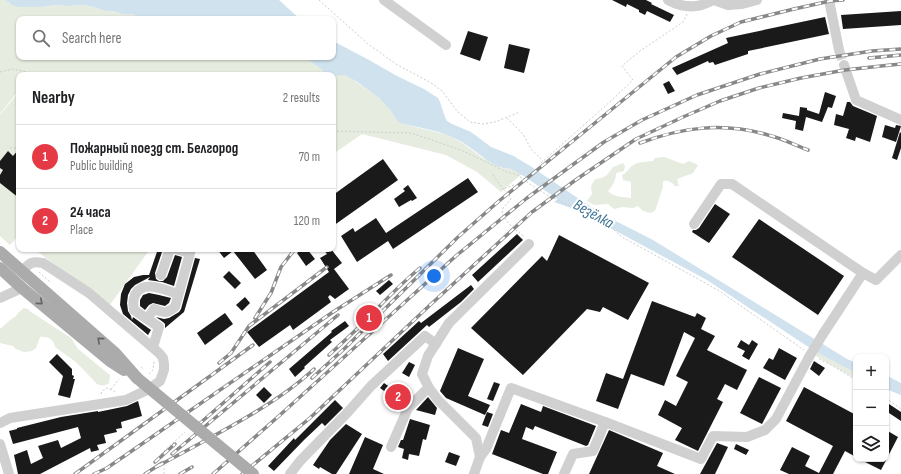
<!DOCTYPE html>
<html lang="en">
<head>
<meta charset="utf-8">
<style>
	body { margin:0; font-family:"Sofia Sans Condensed",sans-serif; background:#f6f6f6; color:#202124 }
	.controls { position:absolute; right:12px; bottom:12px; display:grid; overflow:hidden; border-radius:8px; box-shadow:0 1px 3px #0004 }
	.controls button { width:36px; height:36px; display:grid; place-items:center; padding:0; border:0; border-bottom:1px solid #e0e0e0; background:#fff; color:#202124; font:20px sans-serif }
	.you { position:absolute; left:434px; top:276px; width:14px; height:14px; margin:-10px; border:3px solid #fff; border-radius:50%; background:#1a73e8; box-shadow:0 0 0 6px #1a73e833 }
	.badge { display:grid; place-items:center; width:26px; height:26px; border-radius:50%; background:#e63946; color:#fff; font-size:13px; font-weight:700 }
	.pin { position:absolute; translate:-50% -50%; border:2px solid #fff; box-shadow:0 1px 4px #0006 }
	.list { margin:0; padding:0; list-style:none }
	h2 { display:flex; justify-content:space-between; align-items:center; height:52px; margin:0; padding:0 16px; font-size:17px }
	h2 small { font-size:13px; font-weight:400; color:#757577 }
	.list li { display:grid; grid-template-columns:26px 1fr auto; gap:12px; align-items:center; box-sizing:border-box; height:64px; padding:0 16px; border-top:1px solid #e0e0e0 }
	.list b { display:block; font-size:15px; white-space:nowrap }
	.list p { margin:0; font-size:13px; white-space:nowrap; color:#757577 }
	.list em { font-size:13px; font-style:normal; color:#757577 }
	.icon { flex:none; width:22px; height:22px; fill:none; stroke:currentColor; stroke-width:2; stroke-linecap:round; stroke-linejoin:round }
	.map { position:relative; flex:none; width:901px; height:474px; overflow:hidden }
	.search { position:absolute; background:#fff; box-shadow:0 1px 3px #0004; left:16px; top:16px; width:320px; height:44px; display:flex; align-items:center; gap:10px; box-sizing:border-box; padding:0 14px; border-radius:8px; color:#757577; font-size:15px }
	.panel { position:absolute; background:#fff; box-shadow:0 1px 3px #0004; left:16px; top:72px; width:320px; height:180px; border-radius:8px }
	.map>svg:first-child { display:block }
	.green { fill:#e6ecdf }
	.water { fill:#cfe2ee }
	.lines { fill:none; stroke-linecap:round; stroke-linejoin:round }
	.river { stroke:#cfe2ee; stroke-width:12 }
	.building { fill:#1a1a1a }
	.minor-tunnel { stroke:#d6d6d6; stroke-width:10; stroke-dasharray:10 5; stroke-linecap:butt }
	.path { stroke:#cdcdcd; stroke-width:1; stroke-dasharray:2 2; stroke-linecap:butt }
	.minor { stroke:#d0d0d0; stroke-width:10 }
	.major { stroke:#ababab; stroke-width:12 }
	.rail-casing { stroke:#888; stroke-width:3.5 }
	.rail { stroke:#fff; stroke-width:2; stroke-dasharray:6; stroke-linecap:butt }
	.minor-bridge { stroke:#d0d0d0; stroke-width:10 }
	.major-bridge { stroke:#ababab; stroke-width:12 }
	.oneway { stroke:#636363 }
	.labels { text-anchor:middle; stroke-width:4; stroke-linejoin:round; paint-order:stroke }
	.water-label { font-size:16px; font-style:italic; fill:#3f7597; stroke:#fff }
</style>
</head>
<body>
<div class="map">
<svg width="901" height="474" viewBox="0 0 901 474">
	<rect width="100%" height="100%" fill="#fff"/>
	<g class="green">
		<polygon points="0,0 5,0 9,3 20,7 40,7 56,5 66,6 86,5 106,11 114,11 122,14 132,14 142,19 19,19 19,57 303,57 320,68 326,75 19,75 19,90 0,114"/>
		<polygon points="338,75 345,75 349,77 379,98 390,110 396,119 404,124 448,135 464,144 480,156 496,165 501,168 518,170 523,173 501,192 477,172 446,155 362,134 333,154 333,76"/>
		<polygon points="19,92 19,238 17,237 10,245 0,236 0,115"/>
		<path d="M664,157L683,164L689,161L698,165L693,173L677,179L679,186H675C671,181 668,180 663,181V187L655,211L650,213L643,211L638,206L633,208L623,207L614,209L608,204L594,205L587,201L592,194L591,186L595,179L602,178L607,175L613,167L623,163L625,166L624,171L616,173C616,180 613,185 608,191C613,197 623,197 631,198V182L623,180L622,175C627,173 628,169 632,166C638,161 646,162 653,161L655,158Z"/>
		<polygon points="34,249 150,249 109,306"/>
		<path d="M24,308L28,309L31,312L71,338L78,349L110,375L109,383C105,386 102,386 97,384L76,362L55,347C54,339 47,336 40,337L36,348L32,351L24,352L16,349L13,346L0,343V329L9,321L16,316L18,313Z"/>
		<polygon points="816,352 856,373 856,379 814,355"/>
	</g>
	<g class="water">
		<polygon points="5,0 279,0 300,19 142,19 132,14 122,14 114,11 106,11 86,5 66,6 56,5 40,7 20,7 14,6"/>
		<path d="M333,41L369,60L397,76L424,89L438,98L440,102L445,117L447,121L452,124L471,132L491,147L514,156L529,167L527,171L523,173C514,167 506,170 497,166C483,159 472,147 458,140C442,131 422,128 404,124L399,122L396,119L390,110L379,98L357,82L345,75L333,76V75H326L320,68L303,57H333Z"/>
		<polygon points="568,192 604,215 653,240 847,359 856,363 856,373 816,352 707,280 577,210 554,202"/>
		<polygon points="886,375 901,383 901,395 886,389"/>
	</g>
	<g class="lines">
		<polyline class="river" points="513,163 527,171 577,205"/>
	</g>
	<g class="building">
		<polygon points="612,0 646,0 652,3 651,4 674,15 670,22 647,11 645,15 639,12 639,10 627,4 626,7"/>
		<polygon points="901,11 901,25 843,29 841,15"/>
		<polygon points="825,17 829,34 748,51 748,54 715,65 713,62 709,63 708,61 677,75 672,68 728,43 726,38"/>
		<polygon points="468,31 488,37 480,61 460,54"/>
		<polygon points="509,44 530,49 524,73 504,68"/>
		<polygon points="669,81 675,91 668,94 663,84"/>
		<polygon points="825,92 836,96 832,108 828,107 822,122 806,117 803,131 795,129 796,121 782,118 783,113 799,116 800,107 807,108 807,110 819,114"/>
		<polygon points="847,102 850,102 853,106 877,116 870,142 856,137 855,141 846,138 849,129 834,125 836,114 843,116"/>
		<polygon points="885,125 895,128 896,125 901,126 896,142 882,137"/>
		<polygon points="900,132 901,133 901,148 897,160 892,158"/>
		<polygon points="19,149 19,198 0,183 0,175 3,170 0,168 0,161 8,151 13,156"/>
		<polygon points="383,159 398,180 333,226 333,195"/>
		<polygon points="468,178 478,192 393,249 388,241 357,262 341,236 353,228 355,232 376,218 386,233"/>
		<polygon points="408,185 417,198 412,201 411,200 399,207 394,199 405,191 403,189"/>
		<polygon points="715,204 730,214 709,243 692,232 693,230 696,230 699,228"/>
		<polygon points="759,219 844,276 818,315 732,257"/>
		<polygon points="517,234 523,240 478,282 472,275"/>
		<polygon points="559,235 649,283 628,320 603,307 600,312 587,309 523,375 471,328 542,256 547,261"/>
		<polygon points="158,249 163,249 155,273 156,279 159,281 163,281 167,277 175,255 182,257 174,286 162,282 148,280 150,277 135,285 131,289 128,295 127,303 128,311 131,316 132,320 133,317 151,330 148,335 123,314 120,305 121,294 125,284 134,277 143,275 149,275"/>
		<polygon points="217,249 252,249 267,270 255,279 233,251 224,258"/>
		<polygon points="302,249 307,249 315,259 306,266 297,253"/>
		<polygon points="323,249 331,249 342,263 334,269 349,289 335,299 330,295 328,297 331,302 293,330 290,325 259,347 247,332 329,272 320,258 327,254"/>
		<polygon points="195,258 200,259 184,312 165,328 165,324 163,322 156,317 164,319 169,318 179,312 181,309"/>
		<polygon points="229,271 241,283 235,289 223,277"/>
		<polygon points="389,280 393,284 380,295 376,291"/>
		<polygon points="471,285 474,289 461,302 429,327 427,325 388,361 383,354 419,321 421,323"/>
		<polygon points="149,293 159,295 171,298 169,303 165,306 153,303 149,305 145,310 140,306 140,300 143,295"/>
		<polygon points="245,297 250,303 242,311 236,305"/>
		<polygon points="652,301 695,317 697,313 706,318 701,329 715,336 707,350 747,370 737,390 725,384 717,399 723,402 698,451 675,440 682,428 658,415 665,400 676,406 688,382 676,376 695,338 684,332 664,386 631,374 618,409 596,401 606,373 623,379"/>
		<polygon points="225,313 233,324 205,345 197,333"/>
		<polygon points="345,321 349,326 330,340 332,342 304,367 305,368 295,377 289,369 332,332 331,331"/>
		<polygon points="741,340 749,345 752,340 758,344 749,360 742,356 745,351 737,347"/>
		<polygon points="458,348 484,359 468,396 490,405 485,415 446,398 440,391"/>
		<polygon points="779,348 797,358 785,380 763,368 769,358 773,360"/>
		<polygon points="57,354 72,369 72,375 74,376 73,379 75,379 70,398 58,395 63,376 49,362"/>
		<polygon points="814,361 825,368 819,376 810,369"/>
		<polygon points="409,362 415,365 409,377 402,373"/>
		<polygon points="759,377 781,388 762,424 740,413"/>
		<polygon points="494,382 500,384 493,401 487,399"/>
		<polygon points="384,383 394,390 397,384 410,390 405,400 399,401 397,405 388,403 391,396 380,388"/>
		<polygon points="264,387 272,395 264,403 256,395"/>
		<polygon points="804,387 856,415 856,457 845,451 833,474 789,474 780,470 792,447 810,456 805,466 819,473 833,446 786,421"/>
		<polygon points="428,397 437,408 435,415 416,410"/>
		<polygon points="335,400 343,408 325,426 322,423 304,440 274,471 268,466 294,438 295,440"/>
		<polygon points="138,401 142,416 121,422 122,428 116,429 117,432 104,435 106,443 97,445 99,450 91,452 90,448 40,474 18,474 14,455 27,450 31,464 43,458 38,446 58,440 61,448 81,438 78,427 13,444 9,431 17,429 17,428 61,417 98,411 98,412 127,406"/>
		<polygon points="886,402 901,412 901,421 886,411"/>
		<polygon points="521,404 541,412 543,406 596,426 588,445 586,446 535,426 533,430 526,427 522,439 557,452 548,474 543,474 492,454 501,430 509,433"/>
		<polygon points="487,412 493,414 488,427 482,425"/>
		<polygon points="410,419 430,425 426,440 423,439 419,456 409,454 408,460 402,458 404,449 398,447 401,440 403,440"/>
		<polygon points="346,424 362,434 336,474 332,474 320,467 319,469 313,465 330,440"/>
		<polygon points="609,430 663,453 657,466 675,474 589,474"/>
		<polygon points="886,430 898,437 881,470 859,459 886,459"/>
		<polygon points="365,437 383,445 373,469 384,474 349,474"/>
		<polygon points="717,443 728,447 715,474 700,474"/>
		<polygon points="736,444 749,450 746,455 734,449"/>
		<polygon points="449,452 460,456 456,466 445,462"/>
	</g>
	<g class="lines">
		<polyline class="minor-tunnel" points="839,50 844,65"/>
		<g class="path">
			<polyline points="319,0 368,44 396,64 433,84 443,92 457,111 470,122 483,124 495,122 520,112"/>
			<polyline points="0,72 13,69 41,75"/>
			<polyline points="507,118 523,134 531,149 543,161"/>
			<polyline points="333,131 411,133 461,150 507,172 518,175 530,184 547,195 607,224 622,237 718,290 804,350"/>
			<polyline points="10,148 19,148"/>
			<polyline points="541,163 612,100 633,80 622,66 640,51 683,22 687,14"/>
			<polyline points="493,175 503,189"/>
			<path d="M514,185L503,189L509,194L511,199L503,208L502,214C508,224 515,230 525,237"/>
			<polyline points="39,272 51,283"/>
			<polyline points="819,359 833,366 856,380"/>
			<polyline points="141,367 144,370"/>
			<polyline points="149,374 153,370 154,361"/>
			<polyline points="111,389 119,379"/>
			<polyline points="101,394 102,391 107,388 116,392"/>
			<polyline points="886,398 901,409"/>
			<polyline points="164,474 164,463 161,454 185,432"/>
		</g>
		<g class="minor">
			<polyline points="384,0 446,45"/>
			<path d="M668,0C683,8 698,9 713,0"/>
			<polyline points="714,0 728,5 742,4 757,0"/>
			<polyline points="829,0 839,50"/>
			<polyline points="844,65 856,100 901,120"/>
			<polyline points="694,224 721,184 732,184 863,273 823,334"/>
			<polyline points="863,273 876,280 901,255"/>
			<polyline points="161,275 170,249"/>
			<polyline points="0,298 22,288"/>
			<path d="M147,319L154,309C164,313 166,314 175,307L190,253L176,249"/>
			<path d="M153,347L159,327L134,310C133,303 133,301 135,295C143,279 165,290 178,294"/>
			<polyline points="408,408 425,391 429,388"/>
			<polyline points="605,422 701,459 713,436 747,437 765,430 776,419 809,357"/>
			<path d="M0,423L10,418L126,400L149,389L160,381L164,370V364L163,358L159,353L89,293L43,263C31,261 30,263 22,271"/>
			<polyline points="0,444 9,474"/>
			<polyline points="391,447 408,408 403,406"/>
			<polyline points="480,457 476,438 438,400 429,388 422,374 428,356 449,323 529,244"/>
			<polyline points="290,474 300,461 348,412 371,386 425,336 436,344"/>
			<polyline points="474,474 480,457 486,449 511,388 605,422 593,451 573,454 564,474"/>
		</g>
		<g class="major">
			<polyline points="0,252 115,353 137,378"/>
			<polyline points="0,268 22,288 110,361 124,370"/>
		</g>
		<defs>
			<g id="rail">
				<polyline points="869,58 901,55"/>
				<path d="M640,143C683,127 723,122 768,135C781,138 795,145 808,150"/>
				<polyline points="255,318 271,293 281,267 295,249"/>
				<path d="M329,355C340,345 352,334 363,323C382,304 399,285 420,268"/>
				<polyline points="219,363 231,353 249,326 327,267"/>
				<polyline points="312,378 344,349 458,237 499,201 676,57 711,36 741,22 794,9 830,1 843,0"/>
				<polyline points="198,425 270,362"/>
				<polyline points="172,454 338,315"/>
				<polyline points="155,462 175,444"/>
				<path d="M158,466C188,450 218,434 247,417C271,403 294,388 314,369"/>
				<polyline points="75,474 253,345"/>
				<polyline points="94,474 107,468 333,312 391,275"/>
				<polyline points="145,474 162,463"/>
				<polyline points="180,474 192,467"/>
				<polyline points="213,474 280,415 457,255 527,198 604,142 642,120 697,95 760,74 820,59 872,51 901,49"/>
				<polyline points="242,474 310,418 429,306 532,212 577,179 636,139 683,117 720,101 759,88 801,78 845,70 881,66 901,64"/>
			</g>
		</defs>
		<use href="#rail" class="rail-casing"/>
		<use href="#rail" class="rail"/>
		<polyline class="minor-bridge" points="809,357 823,334"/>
		<polyline class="major-bridge" points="137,378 253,474"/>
	</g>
	<defs><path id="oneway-chevron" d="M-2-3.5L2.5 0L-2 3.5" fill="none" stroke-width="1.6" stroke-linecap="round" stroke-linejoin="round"/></defs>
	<g class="oneway">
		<use href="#oneway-chevron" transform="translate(40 302) rotate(40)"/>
		<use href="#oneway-chevron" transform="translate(100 340) rotate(-139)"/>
	</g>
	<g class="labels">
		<g class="water-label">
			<text transform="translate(594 213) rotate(29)" y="6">Везёлка</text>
		</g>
	</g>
</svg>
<div class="controls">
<button>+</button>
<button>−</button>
<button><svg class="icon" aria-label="layers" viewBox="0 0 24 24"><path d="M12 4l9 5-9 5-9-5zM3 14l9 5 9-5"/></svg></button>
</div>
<div class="you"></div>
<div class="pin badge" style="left:369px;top:318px">1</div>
<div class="pin badge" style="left:398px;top:397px">2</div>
<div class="search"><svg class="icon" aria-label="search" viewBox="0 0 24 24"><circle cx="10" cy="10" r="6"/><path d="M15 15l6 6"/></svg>Search here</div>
<section class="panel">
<h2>Nearby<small>2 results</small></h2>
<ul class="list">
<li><span class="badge">1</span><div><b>Пожарный поезд ст. Белгород</b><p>Public building</p></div><em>70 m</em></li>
<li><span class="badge">2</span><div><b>24 часа</b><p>Place</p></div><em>120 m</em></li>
</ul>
</section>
</div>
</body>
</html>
